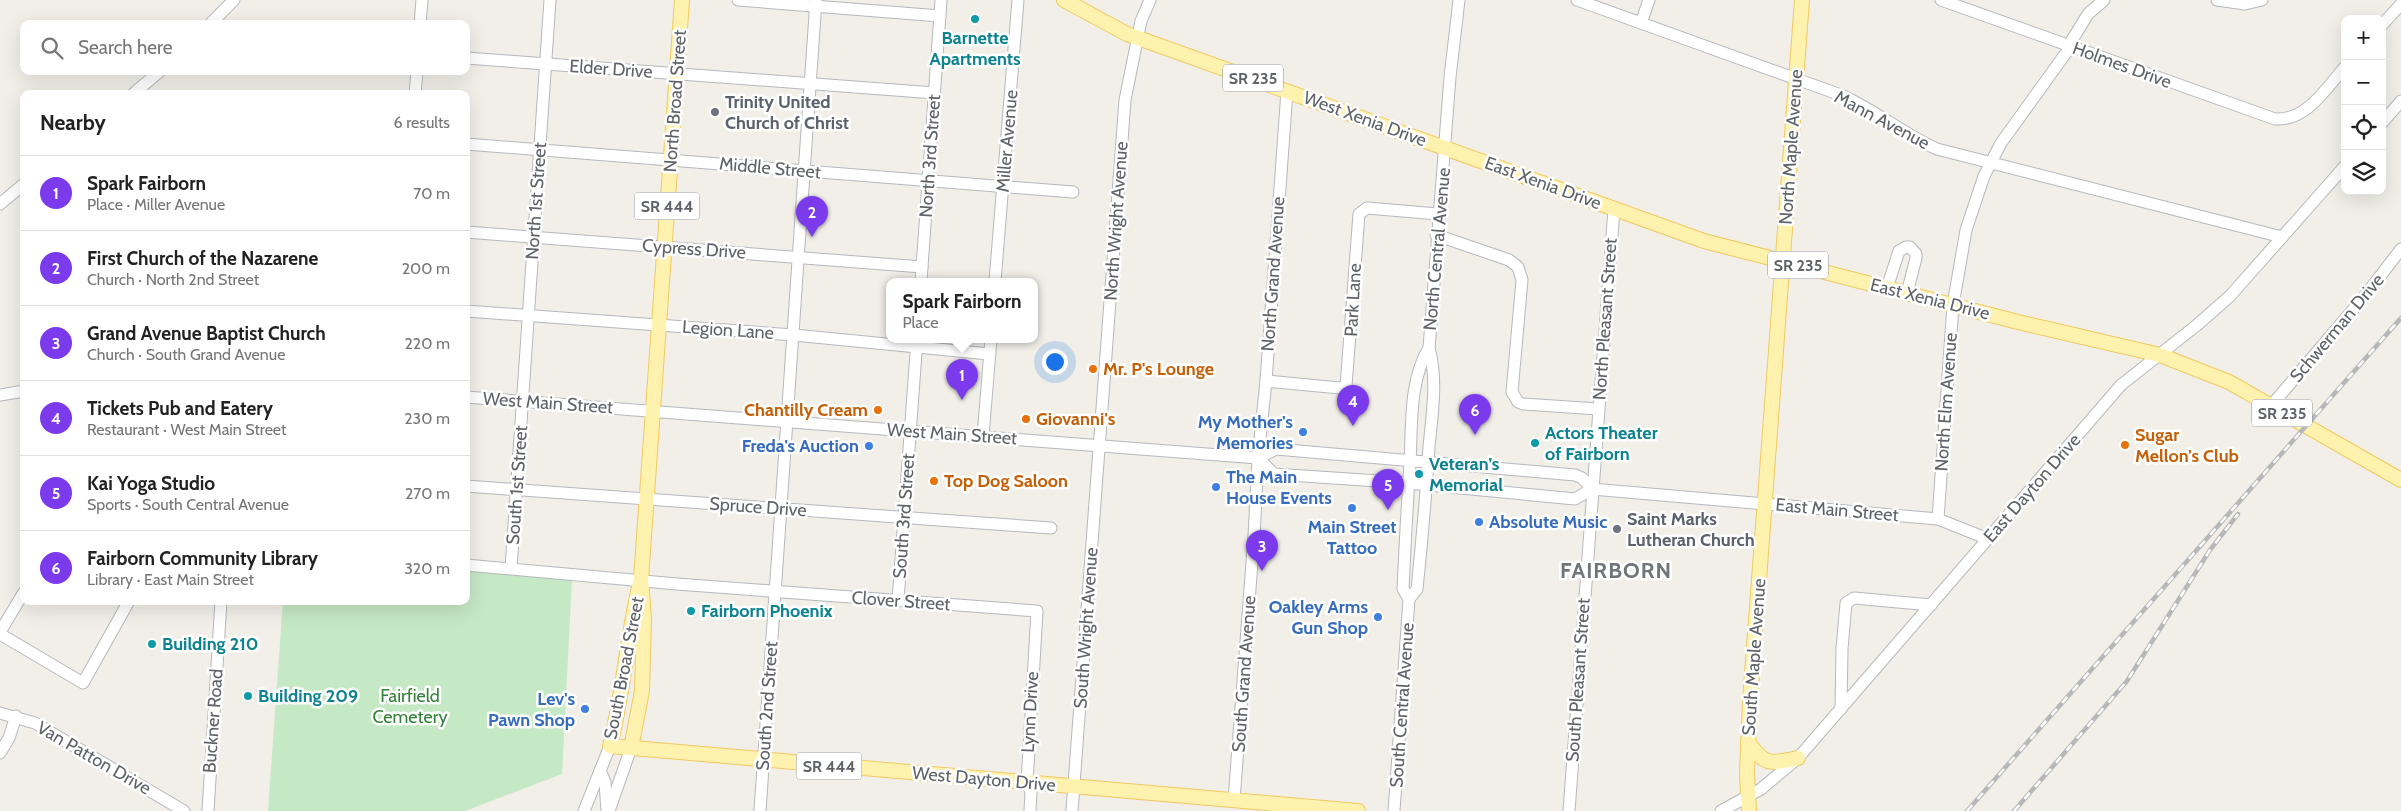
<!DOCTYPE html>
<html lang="en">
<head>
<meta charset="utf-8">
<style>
	body { margin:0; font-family:Cabin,sans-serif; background:#f2f2f2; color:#222 }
	.controls { position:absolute; right:15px; top:15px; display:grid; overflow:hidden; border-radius:10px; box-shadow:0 5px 20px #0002 }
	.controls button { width:45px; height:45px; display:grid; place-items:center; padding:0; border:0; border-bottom:1px solid #e0e0e0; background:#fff; color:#222; font:25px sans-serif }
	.you { position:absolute; left:1054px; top:361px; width:18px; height:18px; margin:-12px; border:4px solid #fff; border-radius:50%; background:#1a73e8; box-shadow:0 0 0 8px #1a73e833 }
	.badge { display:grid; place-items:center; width:32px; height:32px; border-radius:50%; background:#7c3aed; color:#fff; font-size:16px; font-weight:700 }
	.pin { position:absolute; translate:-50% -41px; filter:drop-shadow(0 1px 2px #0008) }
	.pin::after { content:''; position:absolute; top:26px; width:18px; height:15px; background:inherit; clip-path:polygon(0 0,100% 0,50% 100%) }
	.popup { position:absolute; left:886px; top:278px; width:152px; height:65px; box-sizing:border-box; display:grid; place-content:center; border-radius:10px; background:#fff; filter:drop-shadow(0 1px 4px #0005); font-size:16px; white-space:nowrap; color:#767676 }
	.popup b { font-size:19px; color:#222 }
	.popup::after { content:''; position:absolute; left:50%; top:100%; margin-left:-10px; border:10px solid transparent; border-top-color:#fff }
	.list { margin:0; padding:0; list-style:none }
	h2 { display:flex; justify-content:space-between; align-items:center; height:65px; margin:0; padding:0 20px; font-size:21px }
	h2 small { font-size:16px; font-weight:400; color:#767676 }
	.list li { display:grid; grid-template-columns:32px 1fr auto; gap:15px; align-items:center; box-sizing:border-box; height:75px; padding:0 20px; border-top:1px solid #e0e0e0 }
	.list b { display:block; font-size:19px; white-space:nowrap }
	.list p { margin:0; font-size:16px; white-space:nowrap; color:#767676 }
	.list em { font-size:16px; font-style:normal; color:#767676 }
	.icon { flex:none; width:28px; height:28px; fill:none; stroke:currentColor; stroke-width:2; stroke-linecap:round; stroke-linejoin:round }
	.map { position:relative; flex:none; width:2401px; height:811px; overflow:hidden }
	.search { position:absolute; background:#fff; box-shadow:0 5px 20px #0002; left:20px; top:20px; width:450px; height:55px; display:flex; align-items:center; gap:12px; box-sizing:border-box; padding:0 18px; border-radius:10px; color:#767676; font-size:19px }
	.panel { position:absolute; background:#fff; box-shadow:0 5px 20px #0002; left:20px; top:90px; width:450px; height:515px; border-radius:10px }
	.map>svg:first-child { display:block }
	.green { fill:#c5e8c5 }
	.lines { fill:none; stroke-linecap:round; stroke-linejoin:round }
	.minor-casing { stroke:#b5b8bc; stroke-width:13 }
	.major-casing { stroke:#f2c960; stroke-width:16 }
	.minor { stroke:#fff; stroke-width:11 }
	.major { stroke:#fff2af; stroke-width:14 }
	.rail-casing { stroke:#b6b7b8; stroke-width:4.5 }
	.rail { stroke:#fff; stroke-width:2.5; stroke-dasharray:8; stroke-linecap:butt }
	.culture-dot { fill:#0f9aa8; stroke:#fff; stroke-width:2 }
	.worship-dot { fill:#6b7280; stroke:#fff; stroke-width:2 }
	.food-dot { fill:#e8710a; stroke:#fff; stroke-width:2 }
	.shop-dot { fill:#3f7fe0; stroke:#fff; stroke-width:2 }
	.labels { text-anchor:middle; stroke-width:5; stroke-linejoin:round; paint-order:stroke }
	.shield { fill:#fff; stroke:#8f9295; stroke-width:1 }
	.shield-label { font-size:16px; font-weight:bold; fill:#5f6368 }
	.culture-label { font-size:18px; font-weight:bold; fill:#0d838f; stroke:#fff; text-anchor:start }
	.street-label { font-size:18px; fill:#5f6368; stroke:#fff }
	.worship-label { font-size:18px; font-weight:bold; fill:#5b616d; stroke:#fff; text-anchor:start }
	.food-label { font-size:18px; font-weight:bold; fill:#c56008; stroke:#fff; text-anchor:start }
	.shop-label { font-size:18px; font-weight:bold; fill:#366cbe; stroke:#fff; text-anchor:end }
	.park-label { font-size:18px; fill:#348238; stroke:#fff }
	.district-label { font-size:22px; font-weight:bold; letter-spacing:1px; fill:#70757a; stroke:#fff }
</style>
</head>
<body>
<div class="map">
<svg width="2401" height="811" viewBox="0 0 2401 811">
	<rect width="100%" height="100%" fill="#f1efe8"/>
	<polygon class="green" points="466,569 572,579 562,774 465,811 268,811 283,601 466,601"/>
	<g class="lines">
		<defs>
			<g id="minor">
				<polyline points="738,0 940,16"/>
				<path d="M1577,0L1841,95C1875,110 1903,134 1937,149L2282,237"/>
				<path d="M1941,0L2275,119C2307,121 2326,88 2345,67"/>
				<polyline points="2217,0 2245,4 2262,0"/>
				<polyline points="1641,23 1649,0"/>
				<polyline points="210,24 234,0"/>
				<polyline points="420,24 422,0"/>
				<polyline points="2382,25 2401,4"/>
				<polyline points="2069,45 2088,14 2104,0"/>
				<polyline points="466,58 935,93"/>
				<polyline points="133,94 160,71"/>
				<polyline points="415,94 417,71"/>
				<polyline points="2382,123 2401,101"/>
				<polyline points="466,144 1073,192"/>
				<polyline points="0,204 24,184"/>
				<polyline points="466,232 922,267"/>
				<polyline points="1436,235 1509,260 1518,267 1522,280 1512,392 1518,402 1523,404 1598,409"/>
				<polyline points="921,281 941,0"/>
				<polyline points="995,281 1018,0"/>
				<polyline points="1887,288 1899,251 1906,247 1910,247 1916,254 1916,258 1907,293"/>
				<polyline points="466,311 794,335 989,354"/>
				<polyline points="1266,381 1340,388 1346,386 1359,214 1367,208 1438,214"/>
				<polyline points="0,395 24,391"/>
				<polyline points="466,397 1258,458 1276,449 1575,475 1582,478 1592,489"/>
				<polyline points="2271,406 2368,292 2401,249"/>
				<polyline points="983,436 991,339"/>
				<polyline points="1258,458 1274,474 1408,483 1575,499 1592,489 1938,519 1988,539"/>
				<polyline points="466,486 1051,528"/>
				<polyline points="1938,519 1953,305 1966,230 1984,176 2001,143 2071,46"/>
				<polyline points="466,565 677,584 1037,611 1027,783 1031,792 1030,811"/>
				<polyline points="511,568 550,0"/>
				<path d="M1409,599L1403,589C1405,547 1407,505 1410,463C1412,426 1409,380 1429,348"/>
				<polyline points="898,600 917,339"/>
				<polyline points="0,632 24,592"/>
				<polyline points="0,634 83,683 129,601"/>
				<polyline points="1841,709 1842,649 1846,603 1854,598 1931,605"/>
				<polyline points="0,713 35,723 184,811"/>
				<polyline points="0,753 9,738 16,716"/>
				<polyline points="600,770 605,782 607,811"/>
				<polyline points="1234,800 1254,536 1258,458 1266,381 1287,91"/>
				<polyline points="208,811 221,601"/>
				<polyline points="584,811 610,746"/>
				<polyline points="609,811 631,748"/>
				<polyline points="760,811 816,0"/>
				<polyline points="1072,811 1125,100 1141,21 1150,0"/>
				<path d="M1394,811L1409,599L1417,589C1422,541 1426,494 1429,447C1432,414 1438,380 1429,348L1450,77L1459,0"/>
				<polyline points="1569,811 1614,209"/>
				<polyline points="1721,811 1761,789 1798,758 2121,385 2197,325 2230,296 2345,166"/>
			</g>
			<g id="major">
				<polyline points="1064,0 1127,34 1704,241 2018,322 2160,355 2229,382 2401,480"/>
				<path d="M641,579C627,634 624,691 610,746L1358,811"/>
				<path d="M1748,742C1765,766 1770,764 1798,758"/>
				<polyline points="631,748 642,691 644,620 641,579 682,0"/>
				<polyline points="1749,811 1747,773 1750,701 1802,0"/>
			</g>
		</defs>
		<use href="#minor" class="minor-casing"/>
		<use href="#major" class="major-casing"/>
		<use href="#minor" class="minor"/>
		<use href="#major" class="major"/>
		<defs>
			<g id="rail">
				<polyline points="1967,811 2401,318"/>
				<polyline points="2014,811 2127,681 2210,550 2238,514"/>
			</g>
		</defs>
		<use href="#rail" class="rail-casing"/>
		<use href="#rail" class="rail"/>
	</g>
	<g class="culture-dot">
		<circle cx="975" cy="19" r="5"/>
		<circle cx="1535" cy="443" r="5"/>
		<circle cx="1419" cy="474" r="5"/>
		<circle cx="691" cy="611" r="5"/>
		<circle cx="152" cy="644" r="5"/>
		<circle cx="248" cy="696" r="5"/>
	</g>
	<g class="worship-dot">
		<circle cx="715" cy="112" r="5"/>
		<circle cx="1617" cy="529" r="5"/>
	</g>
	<g class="food-dot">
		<circle cx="1093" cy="369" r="5"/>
		<circle cx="878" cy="410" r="5"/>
		<circle cx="1026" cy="419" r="5"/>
		<circle cx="2125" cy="445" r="5"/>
		<circle cx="934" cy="481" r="5"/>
	</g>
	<g class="shop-dot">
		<circle cx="1303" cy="432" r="5"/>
		<circle cx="869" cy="446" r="5"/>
		<circle cx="1216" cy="487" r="5"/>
		<circle cx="1352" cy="508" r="5"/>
		<circle cx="1479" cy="522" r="5"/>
		<circle cx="1378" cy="617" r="5"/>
		<circle cx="585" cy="709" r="5"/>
	</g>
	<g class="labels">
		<g class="shield">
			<rect x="1223" y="64.5" width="60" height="27" rx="4"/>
			<rect x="634.5" y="192.5" width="65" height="27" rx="4"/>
			<rect x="1768" y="251.5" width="60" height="27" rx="4"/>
			<rect x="2252" y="399.5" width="60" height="27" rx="4"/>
			<rect x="796.5" y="752.5" width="65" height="27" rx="4"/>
		</g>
		<g class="shield-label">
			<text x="1253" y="84">SR 235</text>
			<text x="667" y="212">SR 444</text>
			<text x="1798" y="271">SR 235</text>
			<text x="2282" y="419">SR 235</text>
			<text x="829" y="772">SR 444</text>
		</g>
		<g class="culture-label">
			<text x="975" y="44" text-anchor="middle">Barnette<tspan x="975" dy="21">Apartments</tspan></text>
			<text x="1545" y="439">Actors Theater<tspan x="1545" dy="21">of Fairborn</tspan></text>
			<text x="1429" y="470">Veteran’s<tspan x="1429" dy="21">Memorial</tspan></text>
			<text x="701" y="617">Fairborn Phoenix</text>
			<text x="162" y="650">Building 210</text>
			<text x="258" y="702">Building 209</text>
		</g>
		<g class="street-label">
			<text transform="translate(2122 65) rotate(20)" y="6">Holmes Drive</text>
			<text transform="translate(611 69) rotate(4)" y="6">Elder Drive</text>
			<text transform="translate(675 101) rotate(-86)" y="6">North Broad Street</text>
			<text transform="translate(1365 119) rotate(20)" y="6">West Xenia Drive</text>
			<text transform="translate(1882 120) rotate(28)" y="6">Mann Avenue</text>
			<text transform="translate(1007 141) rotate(-85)" y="6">Miller Avenue</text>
			<text transform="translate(1791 147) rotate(-86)" y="6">North Maple Avenue</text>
			<text transform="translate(930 156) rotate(-86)" y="6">North 3rd Street</text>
			<text transform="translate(770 168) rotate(5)" y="6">Middle Street</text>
			<text transform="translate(1543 183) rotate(20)" y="6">East Xenia Drive</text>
			<text transform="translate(536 201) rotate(-86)" y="6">North 1st Street</text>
			<text transform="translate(1116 221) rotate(-86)" y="6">North Wright Avenue</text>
			<text transform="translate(694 249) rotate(4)" y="6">Cypress Drive</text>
			<text transform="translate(1437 249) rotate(-85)" y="6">North Central Avenue</text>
			<text transform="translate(1273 274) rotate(-86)" y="6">North Grand Avenue</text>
			<text transform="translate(1930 299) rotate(14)" y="6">East Xenia Drive</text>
			<text transform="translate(1353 300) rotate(-87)" y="6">Park Lane</text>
			<text transform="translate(1605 319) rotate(-86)" y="6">North Pleasant Street</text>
			<text transform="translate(2337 328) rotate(-50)" y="6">Schwerman Drive</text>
			<text transform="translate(728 330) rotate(4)" y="6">Legion Lane</text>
			<text transform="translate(1946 402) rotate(-86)" y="6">North Elm Avenue</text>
			<text transform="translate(548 403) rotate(4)" y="6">West Main Street</text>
			<text transform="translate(952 434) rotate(4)" y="6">West Main Street</text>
			<text transform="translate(517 485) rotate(-86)" y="6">South 1st Street</text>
			<text transform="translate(2032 488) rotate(-49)" y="6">East Dayton Drive</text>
			<text transform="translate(758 507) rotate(4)" y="6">Spruce Drive</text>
			<text transform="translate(1837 510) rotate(5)" y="6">East Main Street</text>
			<text transform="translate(904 516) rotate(-86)" y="6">South 3rd Street</text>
			<text transform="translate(901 601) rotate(4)" y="6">Clover Street</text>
			<text transform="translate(1086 628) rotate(-86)" y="6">South Wright Avenue</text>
			<text transform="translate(1754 657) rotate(-86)" y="6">South Maple Avenue</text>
			<text transform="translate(624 668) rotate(-79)" y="6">South Broad Street</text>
			<text transform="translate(1244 674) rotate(-86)" y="6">South Grand Avenue</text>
			<text transform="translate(1578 680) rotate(-86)" y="6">South Pleasant Street</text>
			<text transform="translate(1402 705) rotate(-86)" y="6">South Central Avenue</text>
			<text transform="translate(767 706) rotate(-86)" y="6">South 2nd Street</text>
			<text transform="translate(1030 712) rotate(-87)" y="6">Lynn Drive</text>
			<text transform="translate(213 721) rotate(-86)" y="6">Buckner Road</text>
			<text transform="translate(94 758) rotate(30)" y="6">Van Patton Drive</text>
			<text transform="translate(984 779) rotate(5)" y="6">West Dayton Drive</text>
		</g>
		<g class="worship-label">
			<text x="725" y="108">Trinity United<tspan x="725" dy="21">Church of Christ</tspan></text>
			<text x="1627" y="525">Saint Marks<tspan x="1627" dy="21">Lutheran Church</tspan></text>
		</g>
		<g class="food-label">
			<text x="1103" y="375">Mr. P's Lounge</text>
			<text x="868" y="416" text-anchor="end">Chantilly Cream</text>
			<text x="1036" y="425">Giovanni's</text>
			<text x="2135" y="441">Sugar<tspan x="2135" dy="21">Mellon's Club</tspan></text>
			<text x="944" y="487">Top Dog Saloon</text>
		</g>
		<g class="shop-label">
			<text x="1293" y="428">My Mother's<tspan x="1293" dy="21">Memories</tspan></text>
			<text x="859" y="452">Freda's Auction</text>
			<text x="1226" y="483" text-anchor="start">The Main<tspan x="1226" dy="21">House Events</tspan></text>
			<text x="1489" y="528" text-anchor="start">Absolute Music</text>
			<text x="1352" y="533" text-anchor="middle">Main Street<tspan x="1352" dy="21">Tattoo</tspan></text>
			<text x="1368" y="613">Oakley Arms<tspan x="1368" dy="21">Gun Shop</tspan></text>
			<text x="575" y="705">Lev's<tspan x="575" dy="21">Pawn Shop</tspan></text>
		</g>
		<g class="park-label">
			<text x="410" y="702">Fairfield<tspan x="410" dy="21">Cemetery</tspan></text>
		</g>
		<g class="district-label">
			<text x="1616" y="578">FAIRBORN</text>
		</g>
	</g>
</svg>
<div class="controls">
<button>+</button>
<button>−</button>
<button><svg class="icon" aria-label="locate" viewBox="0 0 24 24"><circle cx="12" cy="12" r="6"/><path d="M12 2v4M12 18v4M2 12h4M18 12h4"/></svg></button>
<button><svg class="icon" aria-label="layers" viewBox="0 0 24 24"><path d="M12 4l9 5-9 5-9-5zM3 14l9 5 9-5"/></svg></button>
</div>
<div class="you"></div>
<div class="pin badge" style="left:962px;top:400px">1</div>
<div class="popup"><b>Spark Fairborn</b>Place</div>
<div class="pin badge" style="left:812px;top:237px">2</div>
<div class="pin badge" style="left:1262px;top:571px">3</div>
<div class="pin badge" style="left:1353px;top:426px">4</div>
<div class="pin badge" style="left:1388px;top:510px">5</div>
<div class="pin badge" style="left:1475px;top:435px">6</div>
<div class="search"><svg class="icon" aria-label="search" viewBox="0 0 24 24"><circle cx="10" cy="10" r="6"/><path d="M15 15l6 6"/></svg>Search here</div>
<section class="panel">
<h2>Nearby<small>6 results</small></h2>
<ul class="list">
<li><span class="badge">1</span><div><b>Spark Fairborn</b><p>Place · Miller Avenue</p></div><em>70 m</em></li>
<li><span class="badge">2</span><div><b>First Church of the Nazarene</b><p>Church · North 2nd Street</p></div><em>200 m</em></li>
<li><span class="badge">3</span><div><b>Grand Avenue Baptist Church</b><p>Church · South Grand Avenue</p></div><em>220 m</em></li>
<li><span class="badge">4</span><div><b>Tickets Pub and Eatery</b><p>Restaurant · West Main Street</p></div><em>230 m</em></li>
<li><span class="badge">5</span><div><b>Kai Yoga Studio</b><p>Sports · South Central Avenue</p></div><em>270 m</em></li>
<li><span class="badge">6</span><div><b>Fairborn Community Library</b><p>Library · East Main Street</p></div><em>320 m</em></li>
</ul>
</section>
</div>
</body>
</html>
